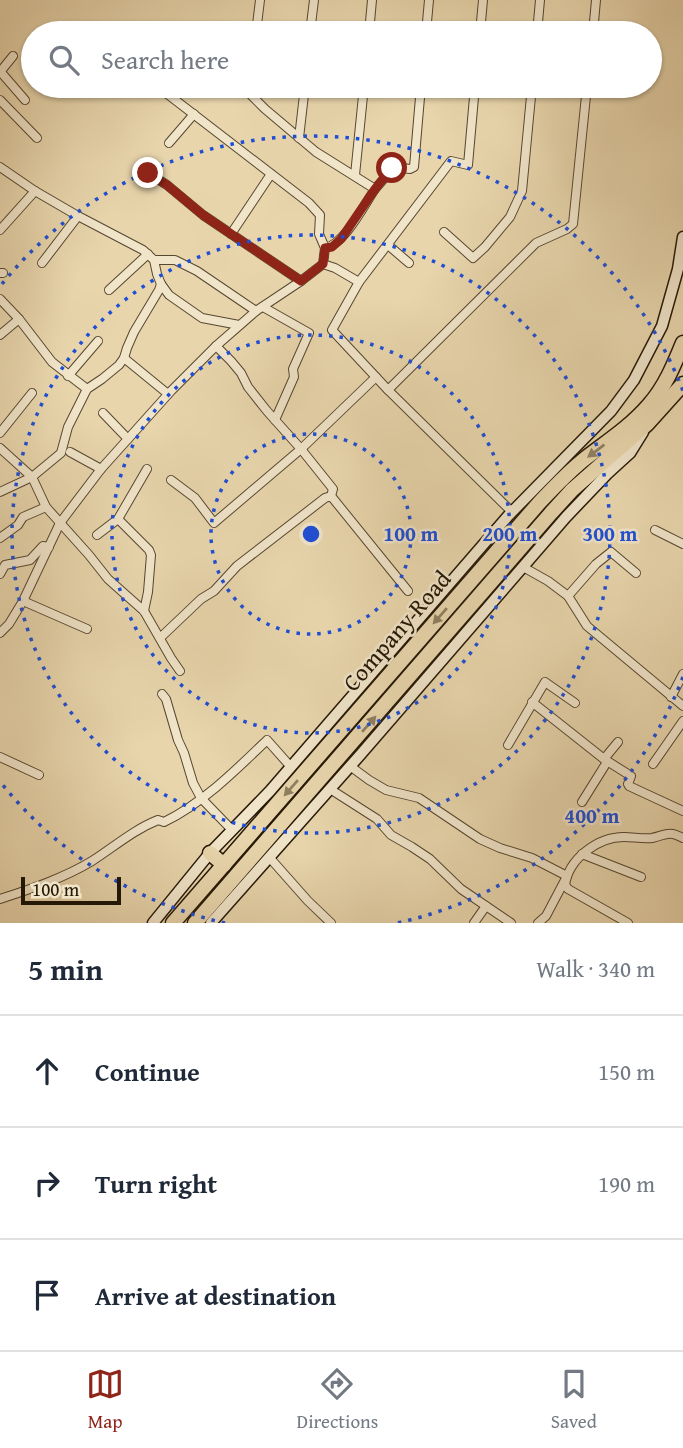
<!DOCTYPE html>
<html lang="en">
<head>
<meta charset="utf-8">
<style>
	body { margin:0; font-family:"Gentium Book Plus",serif; background:#f2f2f3; color:#1f2937 }
	.scale { position:absolute; left:21px; bottom:18px; width:100px; box-sizing:border-box; padding-left:7px; border:4px solid #251806; border-top:0; font-size:19px; line-height:24px; white-space:nowrap; color:#251806; -webkit-text-stroke:5px #f0e4c9; paint-order:stroke }
	.stop { position:absolute; width:21px; height:21px; margin:-16px; border:5px solid #8f2418; border-radius:50%; background:#fff }
	.stop.end { background:#8f2418; border-color:#fff; box-shadow:0 2px 7px #0008 }
	.list { margin:0; padding:0; list-style:none }
	h2 { display:flex; justify-content:space-between; align-items:center; height:91px; margin:0; padding:0 28px; font-size:30px }
	h2 small { font-size:23px; font-weight:400; color:#747a83 }
	.list li { display:grid; grid-template-columns:46px 1fr auto; gap:21px; align-items:center; box-sizing:border-box; height:112px; padding:0 28px; border-top:2px solid #e0e1e3 }
	.list b { display:block; font-size:26px; white-space:nowrap }
	.list em { font-size:23px; font-style:normal; color:#747a83 }
	.icon { flex:none; width:38px; height:38px; fill:none; stroke:currentColor; stroke-width:2; stroke-linecap:round; stroke-linejoin:round }
	.map { position:relative; flex:none; width:683px; height:923px; overflow:hidden }
	.search { position:absolute; background:#fff; box-shadow:0 2px 5px #0004; left:21px; right:21px; top:21px; height:77px; display:flex; align-items:center; gap:18px; box-sizing:border-box; padding:0 24px; border-radius:38px; color:#747a83; font-size:26px }
	.sheet { height:427px; background:#fff }
	nav { display:flex; justify-content:space-around; align-items:center; box-sizing:border-box; height:98px; border-top:2px solid #e0e1e3; background:#fff; font-size:19px; color:#747a83 }
	nav a { display:grid; justify-items:center; gap:4px }
	nav .on { color:#8f2418 }
	.map>svg:first-child { display:block }
	.lines { fill:none; stroke-linecap:round; stroke-linejoin:round }
	.street-casing { stroke:#564730; stroke-width:10 }
	.secondary-casing { stroke:#251806; stroke-width:13 }
	.highway-casing { stroke:#251806; stroke-width:17 }
	.street { stroke:#f0e4c9; stroke-width:8 }
	.secondary { stroke:#f0e4c9; stroke-width:10 }
	.highway { stroke:#e8d5ac; stroke-width:14 }
	.oneway { fill:#908061 }
	.route { stroke:#8f2418; stroke-width:9 }
	.ring { fill:none; stroke:#1d4ed8; stroke-width:3.5; stroke-dasharray:3.5 7 }
	.labels { text-anchor:middle; stroke-width:5; stroke-linejoin:round; paint-order:stroke }
	.street-label { font-size:24px; fill:#251806; stroke:#f0e4c9 }
	.centre { fill:#1d4ed8; stroke:#f0e4c9; stroke-width:3.5 }
	.ring-label { font-size:21px; text-anchor:middle; font-weight:bold; fill:#1d4ed8; stroke:#f0e4c9; stroke-width:5; stroke-linejoin:round; paint-order:stroke }
</style>
</head>
<body>
<div class="map">
<svg width="683" height="923" viewBox="0 0 683 923">
	<rect width="100%" height="100%" fill="#e8d5ac"/>
	<filter id="stains"><feTurbulence type="fractalNoise" baseFrequency=".00286" numOctaves="4"/><feColorMatrix values="0 0 0 0 .2 0 0 0 0 .09 0 0 0 0 .02 0 0 0 .5 -.17"/></filter>
	<radialGradient id="worn" r=".72"><stop offset=".6" stop-color="#630" stop-opacity="0"/><stop offset="1" stop-color="#630" stop-opacity=".3"/></radialGradient>
	<g class="lines">
		<defs>
			<g id="street">
				<polyline points="256,33 260,0"/>
				<polyline points="310,33 314,0"/>
				<polyline points="369,33 372,0"/>
				<polyline points="426,33 429,0"/>
				<polyline points="480,33 483,0"/>
				<polyline points="537,33 540,0"/>
				<polyline points="593,33 596,0"/>
				<polyline points="0,71 25,100"/>
				<polyline points="0,72 13,56"/>
				<polyline points="157,86 309,203 320,215 319,234 325,248 323,264"/>
				<polyline points="251,86 251,95 265,109 316,152 375,189 394,167 410,169 414,167 421,86"/>
				<polyline points="475,86 468,165 451,161 359,282 332,330 388,390 512,512"/>
				<polyline points="0,100 37,138"/>
				<polyline points="299,138 305,86"/>
				<polyline points="169,143 194,114"/>
				<polyline points="0,167 35,191 78,216 143,250 154,260 175,260 197,271 256,311"/>
				<polyline points="148,173 167,185 203,215 301,281"/>
				<polyline points="355,175 364,86"/>
				<polyline points="0,230 35,191"/>
				<polyline points="444,232 473,258 485,247 510,217 522,191 532,86"/>
				<polyline points="231,234 271,174"/>
				<polyline points="388,245 409,263"/>
				<path d="M325,248C344,245 364,205 375,189"/>
				<polyline points="42,263 78,216"/>
				<polyline points="0,273 3,273"/>
				<polyline points="161,284 169,295 202,318 239,325"/>
				<polyline points="109,290 148,254"/>
				<polyline points="0,299 19,319 52,362 87,389"/>
				<polyline points="263,307 309,333 293,369 294,377 275,420"/>
				<polyline points="0,335 19,319"/>
				<polyline points="216,346 231,361 241,373 248,387 267,411 301,449 333,489 331,496"/>
				<polyline points="124,358 168,394"/>
				<polyline points="68,376 98,341"/>
				<polyline points="388,390 536,243 567,229 573,224 587,86"/>
				<polyline points="103,413 128,439"/>
				<polyline points="0,433 32,393"/>
				<polyline points="0,448 32,477 46,507 89,555 108,579 144,611 171,658 180,671"/>
				<polyline points="70,452 101,469"/>
				<polyline points="171,480 195,498 214,523 301,449 376,377"/>
				<polyline points="0,492 32,477 61,453 68,427 87,389 102,379 119,365 124,358 127,348 134,332 159,290 161,284 157,274 154,260"/>
				<polyline points="118,519 149,550 151,555 148,592 144,611"/>
				<polyline points="655,530 683,544"/>
				<polyline points="97,535 118,519 147,469"/>
				<polyline points="0,538 18,525 23,517 46,507"/>
				<polyline points="523,567 548,581 568,596 587,626 683,706"/>
				<polyline points="0,574 5,565 30,560 43,546 49,547"/>
				<polyline points="568,596 596,564 611,552 636,573"/>
				<polyline points="23,601 87,629"/>
				<polyline points="0,633 9,624 23,601 60,523 101,469 171,391 216,346 256,311 301,281 323,264 335,268 359,282"/>
				<polyline points="160,638 201,599 214,591 237,566 325,498 331,496 408,591"/>
				<polyline points="162,694 166,699 178,740 184,753 193,783 201,798 232,830"/>
				<polyline points="671,697 683,674"/>
				<polyline points="532,702 604,759 631,776 628,784 629,786 683,811"/>
				<polyline points="508,745 545,682 575,703"/>
				<polyline points="0,757 39,775"/>
				<polyline points="604,759 618,742"/>
				<polyline points="653,764 683,721"/>
				<polyline points="350,766 369,780 386,790 419,798 480,839 500,848 532,858 567,876"/>
				<polyline points="330,789 377,819 391,835 412,847 430,859 461,889 511,923"/>
				<polyline points="582,802 607,762"/>
				<polyline points="582,854 641,877"/>
				<polyline points="269,857 308,901 331,923"/>
				<path d="M0,899C31,889 64,878 92,861C114,847 133,830 158,820L164,822C203,803 236,770 267,740L291,767"/>
				<polyline points="474,923 486,906"/>
				<polyline points="538,923 546,916 565,880"/>
				<path d="M628,923L568,889L565,885C569,858 598,837 624,837C633,837 643,839 652,838C666,835 668,830 683,838"/>
			</g>
			<g id="secondary">
				<polyline points="153,923 210,853 270,791 508,516 611,411 634,380 662,326 678,269 683,237"/>
				<polyline points="211,923 361,754 566,517 607,474 630,453 643,432"/>
			</g>
			<g id="highway">
				<polyline points="210,853 224,865"/>
				<path d="M173,923L539,503C554,487 569,471 587,457C608,441 631,426 649,405C665,387 674,365 683,343"/>
				<polyline points="195,923 551,513 572,490 647,424 683,384"/>
			</g>
		</defs>
		<use href="#street" class="street-casing"/>
		<use href="#secondary" class="secondary-casing"/>
		<use href="#highway" class="highway-casing"/>
		<use href="#street" class="street"/>
		<use href="#secondary" class="secondary"/>
		<use href="#highway" class="highway"/>
	</g>
	<defs><path id="oneway-solid" d="M-6-.8H1V-3.2L6.5 0L1 3.2V.8H-6Z" transform="scale(1.75)"/></defs>
	<g class="oneway">
		<use href="#oneway-solid" transform="translate(596 451) rotate(143)"/>
		<use href="#oneway-solid" transform="translate(440 616) rotate(131)"/>
		<use href="#oneway-solid" transform="translate(369 724) rotate(-49)"/>
		<use href="#oneway-solid" transform="translate(291 788) rotate(131)"/>
	</g>
	<g class="lines">
		<polyline class="route" points="148,173 167,185 203,215 301,281 323,264 325,248 332,247 341,239 375,189 392,168"/>
	</g>
	<g class="ring">
		<circle cx="311" cy="534" r="100"/>
		<circle cx="311" cy="534" r="199"/>
		<circle cx="311" cy="534" r="299"/>
		<path d="M683 677A398 398 0 0 1 397 923M225 923A398 398 0 0 1 2 784M2 284A398 398 0 0 1 683 391"/>
	</g>
	<g class="labels">
		<g class="street-label">
			<text transform="translate(397 631) rotate(-49)" y="8">Company Road</text>
		</g>
	</g>
	<circle cx="311" cy="534" r="10" class="centre"/>
	<g class="ring-label">
		<text x="411" y="541">100 m</text>
		<text x="510" y="541">200 m</text>
		<text x="610" y="541">300 m</text>
		<text x="592" y="823">400 m</text>
	</g>
	<rect width="100%" height="100%" filter="url(#stains)"/>
	<rect width="100%" height="100%" fill="url(#worn)"/>
</svg>
<div class="scale">100 m</div>
<div class="stop" style="left:392px;top:168px"></div>
<div class="stop end" style="left:148px;top:173px"></div>
<div class="search"><svg class="icon" aria-label="search" viewBox="0 0 24 24"><circle cx="10" cy="10" r="6"/><path d="M15 15l6 6"/></svg>Search here</div>
</div>
<section class="sheet">
<h2>5 min<small>Walk · 340 m</small></h2>
<ul class="list">
<li><svg class="icon" aria-label="ahead" viewBox="0 0 24 24"><path d="M12 20V5M6 11l6-6 6 6"/></svg><div><b>Continue</b></div><em>150 m</em></li>
<li><svg class="icon" aria-label="right" viewBox="0 0 24 24"><path d="M7 20v-9h11M14 6l5 5-5 5"/></svg><div><b>Turn right</b></div><em>190 m</em></li>
<li><svg class="icon" aria-label="arrive" viewBox="0 0 24 24"><path d="M6 21V4h12l-3 4 3 4H6"/></svg><div><b>Arrive at destination</b></div></li>
</ul>
</section>
<nav>
<a class="on"><svg class="icon" aria-label="map" viewBox="0 0 24 24"><path d="M3 6l6-2 6 2 6-2v14l-6 2-6-2-6 2zM9 4v14M15 6v14"/></svg>Map</a>
<a><svg class="icon" aria-label="directions" viewBox="0 0 24 24"><path d="M12 3l9 9-9 9-9-9zM9 14v-3h6M13 9l2 2-2 2"/></svg>Directions</a>
<a><svg class="icon" aria-label="saved" viewBox="0 0 24 24"><path d="M7 4h10v16l-5-4-5 4z"/></svg>Saved</a>
</nav>
</body>
</html>
